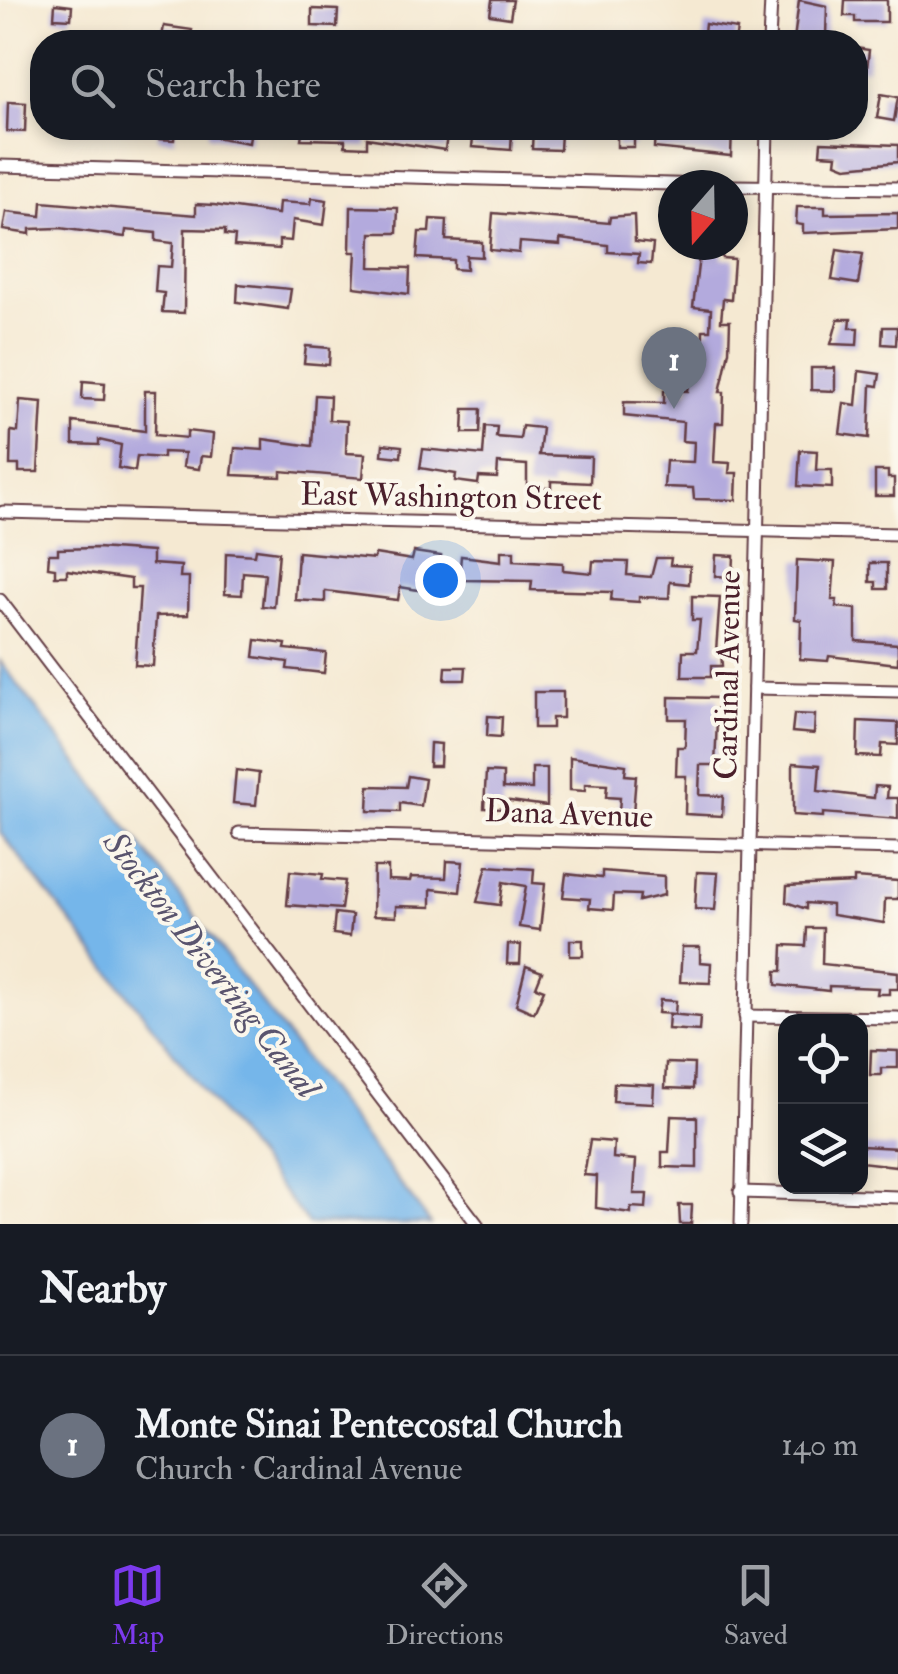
<!DOCTYPE html>
<html lang="en">
<head>
<meta charset="utf-8">
<style>
	body { margin:0; font-family:"IM FELL Double Pica",serif; background:#242831; color:#f1f3f6 }
	.controls { position:absolute; right:30px; bottom:30px; display:grid; overflow:hidden; border-radius:20px; box-shadow:0 5px 15px #0003 }
	.controls button { width:90px; height:90px; display:grid; place-items:center; padding:0; border:0; border-bottom:2px solid #363941; background:#171b24; color:#f1f3f6; font:50px sans-serif }
	.compass { position:absolute; left:658px; top:170px; width:90px; height:90px; border-radius:50%; background:#171b24; box-shadow:0 5px 15px #0003; rotate:200deg }
	.you { position:absolute; left:440px; top:580px; width:35px; height:35px; margin:-25px; border:8px solid #fff; border-radius:50%; background:#1a73e8; box-shadow:0 0 0 15px #1a73e833 }
	.badge { display:grid; place-items:center; width:65px; height:65px; border-radius:50%; background:#7c3aed; color:#fff; font-size:32px; font-weight:700 }
	.pin { position:absolute; translate:-50% -82px; filter:drop-shadow(0 2px 5px #0008) }
	.pin::after { content:''; position:absolute; top:52px; width:35px; height:30px; background:inherit; clip-path:polygon(0 0,100% 0,50% 100%) }
	.list { margin:0; padding:0; list-style:none }
	h2 { display:flex; justify-content:space-between; align-items:center; height:130px; margin:0; padding:0 40px; font-size:42px }
	h2 small { font-size:32px; font-weight:400; color:#9ea1a6 }
	.list li { display:grid; grid-template-columns:65px 1fr auto; gap:30px; align-items:center; box-sizing:border-box; height:180px; padding:0 40px; border-top:2px solid #363941 }
	.list b { display:block; font-size:38px; white-space:nowrap }
	.list p { margin:0; font-size:32px; white-space:nowrap; color:#9ea1a6 }
	.list em { font-size:32px; font-style:normal; color:#9ea1a6 }
	.icon { flex:none; width:55px; height:55px; fill:none; stroke:currentColor; stroke-width:2; stroke-linecap:round; stroke-linejoin:round }
	.map { position:relative; flex:none; width:898px; height:1224px; overflow:hidden }
	.search { position:absolute; background:#171b24; box-shadow:0 5px 15px #0003; left:30px; right:30px; top:30px; height:110px; display:flex; align-items:center; gap:25px; box-sizing:border-box; padding:0 35px; border-radius:40px; color:#9ea1a6; font-size:38px }
	.sheet { height:310px; background:#171b24 }
	nav { display:flex; justify-content:space-around; align-items:center; box-sizing:border-box; height:140px; border-top:2px solid #363941; background:#171b24; font-size:28px; color:#9ea1a6 }
	nav a { display:grid; justify-items:center; gap:5px }
	nav .on { color:#7c3aed }
	.map>svg:first-child { display:block }
	.water { fill:#75b6ea; stroke:#606a8a; stroke-width:2.5 }
	.building { fill:#b3aadd }
	.lines { fill:none; stroke-linecap:round; stroke-linejoin:round }
	.minor-casing { stroke:#643d44; stroke-width:15 }
	.minor { stroke:#fff; stroke-width:11 }
	.labels { text-anchor:middle; stroke-width:8; stroke-linejoin:round; paint-order:stroke }
	.street-label { font-size:32px; fill:#4a1f2b; stroke:#fbf7ec }
	.water-label { font-size:35px; font-style:italic; fill:#59546e; stroke:#fbf7ec }
</style>
</head>
<body>
<div class="map">
<svg width="898" height="1224" viewBox="0 0 898 1224">
	<rect width="100%" height="100%" fill="#fbf7ec"/>
	<filter id="ink" filterUnits="userSpaceOnUse"><feTurbulence type="fractalNoise" baseFrequency=".01" numOctaves="2"/><feDisplacementMap in="SourceGraphic" scale="20" xChannelSelector="R" yChannelSelector="G"/><feConvolveMatrix kernelMatrix="1 2 1 2 8 2 1 2 1" color-interpolation-filters="sRGB"/></filter>
	<filter id="wash" filterUnits="userSpaceOnUse"><feTurbulence type="fractalNoise" baseFrequency=".0048" numOctaves="4" result="noise"/><feDisplacementMap in="SourceGraphic" scale="40" xChannelSelector="R" yChannelSelector="G"/><feGaussianBlur stdDeviation="2.25" result="paint"/><feColorMatrix in="noise" values="0 0 0 0 0 0 0 0 0 0 0 0 0 0 0 0 0 1.4 0 .05"/><feComposite in="paint" operator="in"/></filter>
	<g filter="url(#wash)">
		<rect width="100%" height="100%" fill="#f5e9d2"/>
		<polygon class="water" points="0,661 431,1224 308,1224 0,832"/>
		<g id="blocks">
			<g class="building">
				<polygon points="492,0 513,0 510,18 490,15"/>
				<polygon points="799,0 827,6 826,35 819,35 819,41 794,40"/>
				<polygon points="845,0 887,0 887,22 855,22 855,16 844,16"/>
				<polygon points="55,4 72,6 71,19 54,18"/>
				<polygon points="312,9 338,10 337,27 312,26"/>
				<polygon points="705,24 737,29 735,42 703,42"/>
				<polygon points="164,26 192,30 190,42 161,42"/>
				<polygon points="856,48 869,50 867,69 856,68"/>
				<polygon points="881,94 898,97 894,121 877,118"/>
				<polygon points="8,102 26,103 25,132 7,131"/>
				<polygon points="158,128 175,128 174,140 158,139"/>
				<polygon points="208,128 251,128 249,143 208,136"/>
				<polygon points="303,128 448,128 445,150 367,138 367,147 345,146 345,140 301,139"/>
				<polygon points="474,128 512,128 511,150 472,147"/>
				<polygon points="533,128 561,132 560,150 532,149"/>
				<rect x="617" y="128" width="17" height="19"/>
				<polygon points="655,128 666,128 674,134 714,135 715,128 732,128 731,156 654,148"/>
				<polygon points="821,142 898,145 898,162 846,167 836,163 837,155 820,154"/>
				<polygon points="312,198 327,200 324,225 293,220 291,241 279,240 279,249 234,246 235,236 225,235 225,230 185,229 184,313 162,312 164,293 155,292 157,266 171,267 173,243 156,241 156,233 126,230 125,237 60,228 30,229 30,234 3,230 6,212 41,216 42,202 196,215 196,204 214,205 278,214 279,202 311,204"/>
				<polygon points="351,207 398,208 397,233 371,233 370,267 410,268 409,294 354,287 356,252 350,252"/>
				<polygon points="797,207 825,207 825,214 898,213 898,229 803,233 803,225 796,224"/>
				<polygon points="493,213 609,223 610,217 634,215 635,242 653,244 651,264 638,263 639,254 608,252 608,245 560,239 560,245 520,242 519,253 490,250"/>
				<polygon points="430,219 447,220 446,240 482,242 482,257 466,256 466,270 453,269 453,260 417,258 419,232 429,232"/>
				<polygon points="700,248 722,250 722,258 734,259 731,300 723,299 721,321 730,321 729,351 720,392 724,392 723,423 716,423 714,462 730,463 729,473 737,473 736,500 694,499 693,488 664,487 666,461 693,462 694,442 682,441 683,422 624,416 624,402 664,403 664,390 688,391 693,359 702,361 703,330 710,330 711,309 693,307"/>
				<polygon points="837,250 863,254 858,284 832,280"/>
				<polygon points="238,284 291,289 288,309 237,302"/>
				<polygon points="838,319 851,319 850,328 858,328 857,345 831,344"/>
				<polygon points="883,327 897,327 896,345 882,344"/>
				<polygon points="306,346 330,348 329,365 304,363"/>
				<polygon points="811,368 835,368 835,391 811,390"/>
				<polygon points="859,371 880,374 878,386 871,385 869,438 840,434 844,403 856,405"/>
				<polygon points="83,381 105,383 104,400 82,399"/>
				<polygon points="145,391 156,391 155,435 187,438 187,431 213,434 211,457 201,456 199,469 183,467 185,453 163,452 163,458 137,456 135,471 118,468 121,445 99,440 99,445 73,444 73,422 145,431"/>
				<polygon points="315,395 330,396 329,420 347,421 346,453 365,454 363,478 281,471 281,477 232,475 235,448 263,450 263,439 312,446"/>
				<polygon points="20,400 42,402 38,472 19,472 19,465 10,465 11,431 18,432"/>
				<polygon points="464,409 481,409 480,433 463,433"/>
				<polygon points="485,426 497,427 496,437 520,439 522,426 542,428 539,455 591,457 590,483 551,481 551,488 527,488 527,465 498,463 497,478 479,477 478,484 455,481 456,474 420,468 423,449 483,455"/>
				<polygon points="383,444 402,446 401,457 382,455"/>
				<polygon points="800,450 817,451 816,470 832,470 832,488 798,486"/>
				<polygon points="875,471 888,471 888,478 894,478 894,496 875,496"/>
				<polygon points="97,548 152,552 152,564 181,566 180,577 189,577 188,615 156,616 153,666 135,665 140,588 131,588 131,579 67,570 67,576 55,576 55,568 48,567 49,554 58,554 58,549"/>
				<polygon points="256,549 279,552 274,607 262,606 265,574 243,572 242,595 225,594 226,553 255,555"/>
				<polygon points="501,551 514,551 514,560 563,563 563,570 592,573 593,561 628,562 627,575 651,577 656,558 671,558 670,565 690,566 689,584 670,582 669,598 639,597 639,602 611,600 612,592 531,590 532,581 459,580 461,556 501,561"/>
				<polygon points="298,552 374,559 375,554 412,560 414,552 441,556 437,580 425,578 424,591 400,587 398,600 325,591 325,602 295,600"/>
				<polygon points="716,555 734,556 733,577 715,576"/>
				<polygon points="797,560 835,562 832,600 837,600 836,607 856,609 856,641 898,644 898,664 829,656 828,661 800,659 801,620 795,619"/>
				<polygon points="870,563 887,563 887,589 876,589 876,582 870,582"/>
				<polygon points="692,596 720,597 716,651 721,651 722,666 711,666 711,677 682,677 683,651 697,651 700,620 692,620"/>
				<polygon points="256,640 286,644 285,649 326,653 324,673 287,669 288,662 254,657"/>
				<polygon points="446,667 466,667 465,680 445,680"/>
				<polygon points="534,692 563,692 563,718 552,718 552,728 534,728"/>
				<polygon points="669,697 718,698 715,765 700,765 699,795 723,796 722,816 685,814 686,776 676,776 677,747 685,747 686,719 669,719"/>
				<polygon points="794,714 815,715 814,734 792,732"/>
				<polygon points="488,716 502,717 501,737 487,736"/>
				<polygon points="858,721 898,723 898,745 882,744 881,757 857,756"/>
				<polygon points="430,743 441,744 440,766 429,766"/>
				<polygon points="570,757 626,765 625,775 636,776 633,813 619,812 620,798 606,797 607,785 585,784 585,791 570,790"/>
				<polygon points="793,763 820,765 818,791 874,798 875,786 888,787 887,798 898,798 898,819 823,813 823,817 793,815"/>
				<polygon points="532,768 547,768 547,806 503,800 503,809 484,808 486,772 503,773 503,788 532,789"/>
				<polygon points="236,770 259,773 256,805 233,803"/>
				<polygon points="408,776 425,779 421,806 400,803 400,812 368,811 369,786 406,787"/>
				<polygon points="447,861 463,862 460,892 431,889 431,907 396,906 396,917 373,916 374,867 388,867 388,880 410,881 411,877 446,878"/>
				<polygon points="487,866 534,869 533,883 545,884 540,930 519,927 526,886 503,882 500,905 477,902"/>
				<polygon points="290,871 323,874 322,879 345,881 341,909 287,905"/>
				<polygon points="602,871 664,876 664,895 639,901 640,895 614,894 613,910 589,908 590,899 563,897 566,874 602,878"/>
				<polygon points="697,872 718,873 715,910 695,909"/>
				<polygon points="854,878 898,881 898,899 885,899 884,923 832,915 832,905 806,903 806,909 786,902 787,886 854,883"/>
				<polygon points="335,913 352,915 350,936 333,934"/>
				<polygon points="807,928 823,928 822,964 898,972 898,989 889,989 889,994 877,994 878,988 829,986 829,991 776,985 776,971 782,971 783,945 806,946"/>
				<rect x="570" y="940" width="13" height="16"/>
				<polygon points="508,944 521,945 520,964 507,964"/>
				<polygon points="682,947 700,947 700,962 711,963 710,983 680,982"/>
				<polygon points="526,966 542,972 536,987 544,990 534,1013 516,1005"/>
				<polygon points="660,1000 676,1001 675,1014 658,1013"/>
				<polygon points="669,1014 700,1017 699,1031 668,1029"/>
				<polygon points="871,1050 898,1051 898,1068 881,1068 881,1075 870,1075"/>
				<polygon points="666,1063 694,1064 693,1089 665,1088"/>
				<polygon points="614,1083 654,1085 653,1103 613,1101"/>
				<polygon points="671,1116 697,1117 697,1168 662,1167 662,1152 669,1152"/>
				<polygon points="590,1140 614,1142 613,1158 636,1160 634,1194 647,1194 646,1208 631,1207 631,1213 596,1208 597,1176 584,1175"/>
				<polygon points="861,1146 897,1148 896,1166 860,1162"/>
				<polygon points="679,1205 692,1205 691,1224 680,1224"/>
			</g>
		</g>
	</g>
	<g filter="url(#ink)">
		<use href="#blocks" fill-opacity="0" stroke="#643d44" stroke-width="2.5"/>
		<g class="lines">
			<defs>
				<g id="minor">
					<polyline points="769,42 771,0"/>
					<polyline points="0,166 707,185"/>
					<polyline points="733,186 898,188"/>
					<polyline points="3,512 898,534"/>
					<polyline points="0,600 477,1224"/>
					<polyline points="754,688 898,691"/>
					<polyline points="239,833 898,849"/>
					<polyline points="745,1016 898,1018"/>
					<polyline points="740,1192 898,1197"/>
					<polyline points="741,1224 767,128"/>
				</g>
			</defs>
			<use href="#minor" class="minor-casing"/>
			<use href="#minor" class="minor"/>
		</g>
	</g>
	<g class="labels">
		<g class="street-label">
			<text transform="translate(451 496) rotate(1)" y="11">East Washington Street</text>
			<text transform="translate(727 675) rotate(-89)" y="11">Cardinal Avenue</text>
			<text transform="translate(569 813) rotate(2)" y="11">Dana Avenue</text>
		</g>
		<g class="water-label">
			<text transform="translate(212 964) rotate(52)" y="12">Stockton Diverting Canal</text>
		</g>
	</g>
</svg>
<div class="controls">
<button><svg class="icon" aria-label="locate" viewBox="0 0 24 24"><circle cx="12" cy="12" r="6"/><path d="M12 2v4M12 18v4M2 12h4M18 12h4"/></svg></button>
<button><svg class="icon" aria-label="layers" viewBox="0 0 24 24"><path d="M12 4l9 5-9 5-9-5zM3 14l9 5 9-5"/></svg></button>
</div>
<svg class="compass" viewBox="-18 -18 36 36"><path d="M0-13l5 13h-10z" fill="#e53935"/><path d="M0 13l5-13h-10z" fill="#9ea1a6"/></svg>
<div class="you"></div>
<div class="pin badge" style="left:674px;top:409px;background:#6b7280">1</div>
<div class="search"><svg class="icon" aria-label="search" viewBox="0 0 24 24"><circle cx="10" cy="10" r="6"/><path d="M15 15l6 6"/></svg>Search here</div>
</div>
<section class="sheet">
<h2>Nearby<small></small></h2>
<ul class="list">
<li><span class="badge" style="background:#6b7280">1</span><div><b>Monte Sinai Pentecostal Church</b><p>Church · Cardinal Avenue</p></div><em>140 m</em></li>
</ul>
</section>
<nav>
<a class="on"><svg class="icon" aria-label="map" viewBox="0 0 24 24"><path d="M3 6l6-2 6 2 6-2v14l-6 2-6-2-6 2zM9 4v14M15 6v14"/></svg>Map</a>
<a><svg class="icon" aria-label="directions" viewBox="0 0 24 24"><path d="M12 3l9 9-9 9-9-9zM9 14v-3h6M13 9l2 2-2 2"/></svg>Directions</a>
<a><svg class="icon" aria-label="saved" viewBox="0 0 24 24"><path d="M7 4h10v16l-5-4-5 4z"/></svg>Saved</a>
</nav>
</body>
</html>
